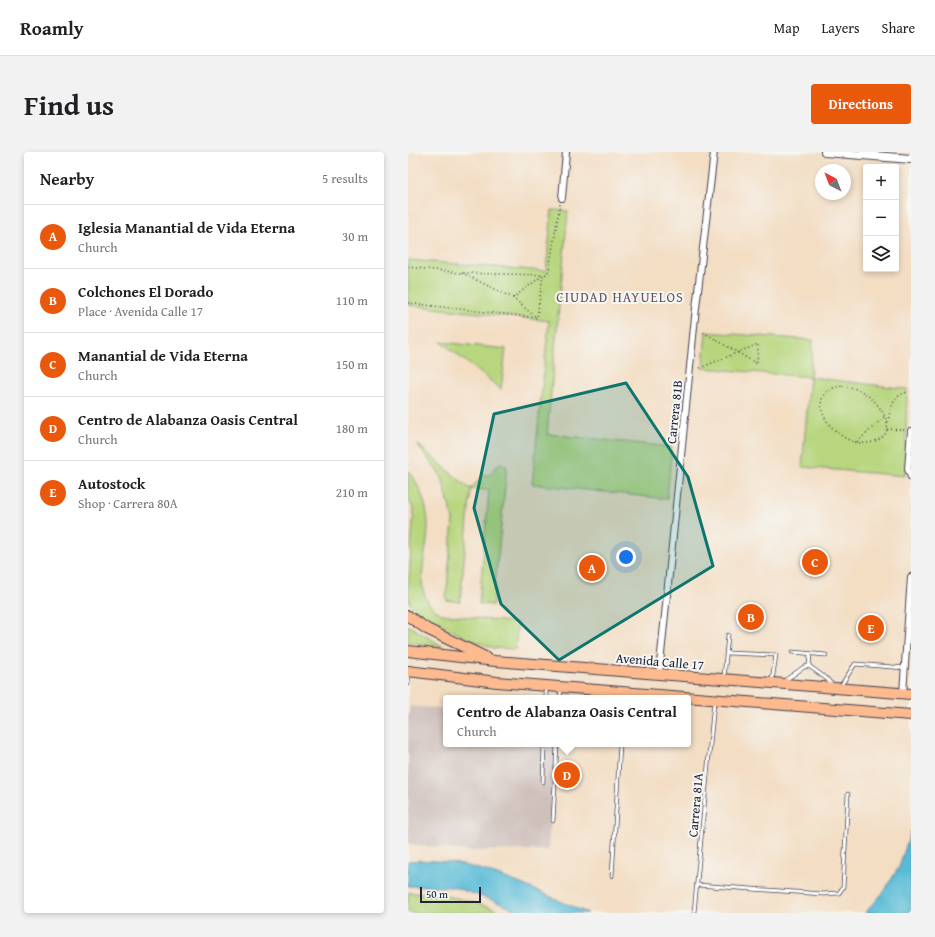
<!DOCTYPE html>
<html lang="en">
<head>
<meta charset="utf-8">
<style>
	body { margin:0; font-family:"Gentium Book Plus",serif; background:#f2f2f2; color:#202124 }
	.controls { position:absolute; right:12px; top:12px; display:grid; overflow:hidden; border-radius:4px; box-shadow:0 2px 6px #0003 }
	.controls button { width:36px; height:36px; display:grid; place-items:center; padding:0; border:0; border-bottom:1px solid #e0e0e0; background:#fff; color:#202124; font:20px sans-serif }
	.compass { position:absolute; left:407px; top:12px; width:36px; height:36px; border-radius:50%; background:#fff; box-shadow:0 2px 6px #0003; rotate:318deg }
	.scale { position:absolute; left:12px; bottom:10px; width:61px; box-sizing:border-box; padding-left:4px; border:2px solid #22223b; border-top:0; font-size:11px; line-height:14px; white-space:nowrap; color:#22223b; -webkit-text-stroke:3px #f6f6f2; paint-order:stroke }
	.you { position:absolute; left:218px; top:405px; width:14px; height:14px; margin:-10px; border:3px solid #fff; border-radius:50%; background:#1a73e8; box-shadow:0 0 0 6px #1a73e833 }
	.badge { display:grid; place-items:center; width:26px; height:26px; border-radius:50%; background:#ea580c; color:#fff; font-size:13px; font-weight:700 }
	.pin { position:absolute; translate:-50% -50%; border:2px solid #fff; box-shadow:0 1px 4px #0006 }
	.popup { position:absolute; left:35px; top:543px; width:248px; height:52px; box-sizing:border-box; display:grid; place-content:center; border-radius:4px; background:#fff; filter:drop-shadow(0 1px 3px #0005); font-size:13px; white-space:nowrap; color:#757577 }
	.popup b { font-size:15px; color:#202124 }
	.popup::after { content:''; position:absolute; left:50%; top:100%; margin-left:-8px; border:8px solid transparent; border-top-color:#fff }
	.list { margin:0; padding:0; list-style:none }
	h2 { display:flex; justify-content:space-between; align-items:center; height:52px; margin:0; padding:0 16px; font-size:17px }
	h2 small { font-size:13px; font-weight:400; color:#757577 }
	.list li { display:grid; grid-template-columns:26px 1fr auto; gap:12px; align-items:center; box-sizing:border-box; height:64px; padding:0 16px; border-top:1px solid #e0e0e0 }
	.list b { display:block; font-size:15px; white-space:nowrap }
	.list p { margin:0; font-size:13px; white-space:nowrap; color:#757577 }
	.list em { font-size:13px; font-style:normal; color:#757577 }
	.icon { flex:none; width:22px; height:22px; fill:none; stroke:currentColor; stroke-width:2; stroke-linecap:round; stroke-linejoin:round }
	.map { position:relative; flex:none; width:503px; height:761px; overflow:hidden; border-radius:4px }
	header { display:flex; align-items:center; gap:24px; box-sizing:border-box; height:56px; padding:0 20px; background:#fff; border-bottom:1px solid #e0e0e0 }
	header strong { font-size:19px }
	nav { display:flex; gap:22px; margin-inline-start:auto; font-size:14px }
	.intro { display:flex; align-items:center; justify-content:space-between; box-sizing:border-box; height:96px; padding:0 24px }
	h1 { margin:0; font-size:28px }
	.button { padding:10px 18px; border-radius:4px; background:#ea580c; color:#fff; font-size:14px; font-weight:700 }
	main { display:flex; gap:24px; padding:0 24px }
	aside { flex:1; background:#fff; border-radius:4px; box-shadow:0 2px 6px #0003 }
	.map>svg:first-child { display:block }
	.industrial { fill:#cfc0bb }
	.green { fill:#b7d67e; stroke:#6c7c5c }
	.water { fill:#58bbd6; stroke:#3d6e88 }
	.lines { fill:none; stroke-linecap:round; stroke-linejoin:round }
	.service-casing { stroke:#413e4f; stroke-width:4.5 }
	.minor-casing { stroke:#413e4f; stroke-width:8 }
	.tertiary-casing { stroke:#413e4f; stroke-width:10 }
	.primary-casing { stroke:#413e4f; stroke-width:12 }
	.path { stroke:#413e4f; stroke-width:1.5; stroke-dasharray:1 3; stroke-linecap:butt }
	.service { stroke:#fff; stroke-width:3 }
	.minor { stroke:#fff; stroke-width:6 }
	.tertiary { stroke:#fff; stroke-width:8 }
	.primary { stroke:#fcba8e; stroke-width:10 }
	.marked { fill:#0f766e; fill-opacity:0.2; stroke:#0f766e; stroke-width:3; stroke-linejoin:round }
	.labels { text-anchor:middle; stroke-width:4; stroke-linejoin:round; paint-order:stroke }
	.street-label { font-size:13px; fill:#22223b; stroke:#f6f6f2 }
	.neighbourhood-label { font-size:14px; letter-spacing:1px; fill:#67525f; stroke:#f6f6f2 }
</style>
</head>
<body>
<header>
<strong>Roamly</strong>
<nav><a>Map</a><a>Layers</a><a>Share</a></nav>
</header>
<div class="intro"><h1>Find us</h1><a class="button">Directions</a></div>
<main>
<aside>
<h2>Nearby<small>5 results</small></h2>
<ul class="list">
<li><span class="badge">A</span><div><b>Iglesia Manantial de Vida Eterna</b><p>Church</p></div><em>30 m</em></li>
<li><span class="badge">B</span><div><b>Colchones El Dorado</b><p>Place · Avenida Calle 17</p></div><em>110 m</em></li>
<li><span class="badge">C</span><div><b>Manantial de Vida Eterna</b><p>Church</p></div><em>150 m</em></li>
<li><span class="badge">D</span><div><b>Centro de Alabanza Oasis Central</b><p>Church</p></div><em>180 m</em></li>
<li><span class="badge">E</span><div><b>Autostock</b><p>Shop · Carrera 80A</p></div><em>210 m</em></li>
</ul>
</aside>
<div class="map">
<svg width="503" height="761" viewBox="0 0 503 761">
	<rect width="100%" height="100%" fill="#f6f6f2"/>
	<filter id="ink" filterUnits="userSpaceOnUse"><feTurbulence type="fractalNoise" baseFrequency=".025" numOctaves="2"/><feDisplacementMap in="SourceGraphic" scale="8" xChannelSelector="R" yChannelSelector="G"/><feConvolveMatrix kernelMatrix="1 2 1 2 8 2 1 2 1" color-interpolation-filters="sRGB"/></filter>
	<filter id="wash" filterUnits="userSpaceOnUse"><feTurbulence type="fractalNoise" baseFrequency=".012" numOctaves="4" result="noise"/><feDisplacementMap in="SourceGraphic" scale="16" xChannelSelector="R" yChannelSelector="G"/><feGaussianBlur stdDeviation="0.9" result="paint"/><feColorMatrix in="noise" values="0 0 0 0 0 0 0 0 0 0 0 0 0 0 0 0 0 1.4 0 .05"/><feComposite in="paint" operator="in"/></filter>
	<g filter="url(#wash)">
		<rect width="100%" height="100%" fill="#f3ddc3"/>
		<polygon class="industrial" points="2,554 38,557 38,592 147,592 140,698 60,699 0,692 0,566"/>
		<g class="green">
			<polygon points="144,58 160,59 139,282 264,295 259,347 124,332 141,169 0,153 0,108 138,119"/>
			<polygon points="298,180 405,188 402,225 499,237 497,324 394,315 402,225 295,216"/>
			<polygon points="33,190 98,197 93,237"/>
			<polygon points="9,292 62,337 76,323 81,323 92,311 99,314 85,453 71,452 81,338 63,337 52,450 38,448 45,368 34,325"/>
			<path d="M0,319C12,333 20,355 20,374C20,405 0,445 34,462L110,471L107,497L86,496L61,487L33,473L8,458L2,452L0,437L6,359L0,345Z"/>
			<polygon points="0,473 37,496 0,490"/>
			<path d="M0,741C33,741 65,748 95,761H0Z"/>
		</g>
		<g class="water">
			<polygon points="503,679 503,761 457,761 474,742 491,715"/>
			<path d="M0,709C63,703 124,738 180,761H115L84,748L45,735L0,734Z"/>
		</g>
	</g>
	<g filter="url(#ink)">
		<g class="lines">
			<defs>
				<g id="service">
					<polyline points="384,500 418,503"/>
					<polyline points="319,501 368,503 364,529"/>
					<polyline points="401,514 402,502"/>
					<polyline points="316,525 320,483"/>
					<polyline points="376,529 396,515 401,514 419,527 424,533"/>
					<polyline points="0,532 1,520"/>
					<polyline points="432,535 447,512 497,516"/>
					<polyline points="138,546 138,536"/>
					<polyline points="152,546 153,538"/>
					<polyline points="135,630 136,592"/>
					<polyline points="145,669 149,592"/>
					<polyline points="204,724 212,592"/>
					<polyline points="289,733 415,742 431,741 435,735 440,642"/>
					<polyline points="286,761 306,550"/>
				</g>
				<g id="minor">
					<polyline points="154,46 158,0"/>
					<polyline points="503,279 500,317 503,325"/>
					<polyline points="251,522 287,165 306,0"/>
					<polyline points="495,541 503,425"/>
				</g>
				<polyline id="tertiary" points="417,0 503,7"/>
				<g id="primary">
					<polyline points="0,464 19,477 77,505"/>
					<polyline points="0,499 87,509 503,542"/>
					<polyline points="0,519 89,530 503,563"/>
				</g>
			</defs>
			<use href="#service" class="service-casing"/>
			<use href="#minor" class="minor-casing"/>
			<use href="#tertiary" class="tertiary-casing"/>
			<use href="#primary" class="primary-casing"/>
			<g class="path">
				<polyline points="0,115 53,121 135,123"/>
				<polyline points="54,121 105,146 129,166"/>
				<polyline points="105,146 135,123 139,122 141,118 152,52"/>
				<polyline points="0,151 129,166 135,123"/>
				<polyline points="292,216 350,192 349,212 295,180"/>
				<path d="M435,234C443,235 451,237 458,242C473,253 494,282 464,290C428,300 387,239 435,234Z"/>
				<path d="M480,270C482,257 485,243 500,240"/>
				<polyline points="479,277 496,278"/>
				<polyline points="449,290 477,264"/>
			</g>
			<use href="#service" class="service"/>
			<use href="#minor" class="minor"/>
			<use href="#tertiary" class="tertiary"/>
			<use href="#primary" class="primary"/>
		</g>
	</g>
	<path class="marked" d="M218,231L280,325L305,414L151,508L93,452L66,356L86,262Z"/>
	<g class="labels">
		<g class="street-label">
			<text transform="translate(266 260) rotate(-84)" y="5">Carrera 81B</text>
			<text transform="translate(252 509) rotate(5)" y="5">Avenida Calle 17</text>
			<text transform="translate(287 653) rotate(-85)" y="5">Carrera 81A</text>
		</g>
		<g class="neighbourhood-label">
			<text x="212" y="150">CIUDAD HAYUELOS</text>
		</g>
	</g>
</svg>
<div class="controls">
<button>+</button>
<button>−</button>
<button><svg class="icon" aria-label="layers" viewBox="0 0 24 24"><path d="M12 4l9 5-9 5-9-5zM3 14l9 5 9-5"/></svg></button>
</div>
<svg class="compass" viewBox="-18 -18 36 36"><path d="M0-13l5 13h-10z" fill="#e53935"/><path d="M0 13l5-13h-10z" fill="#757577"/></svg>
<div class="scale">50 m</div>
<div class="you"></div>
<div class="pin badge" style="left:184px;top:416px">A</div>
<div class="pin badge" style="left:343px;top:465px">B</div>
<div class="pin badge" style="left:407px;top:410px">C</div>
<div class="pin badge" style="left:159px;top:623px">D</div>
<div class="popup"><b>Centro de Alabanza Oasis Central</b>Church</div>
<div class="pin badge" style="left:463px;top:476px">E</div>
</div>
</main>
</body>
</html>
